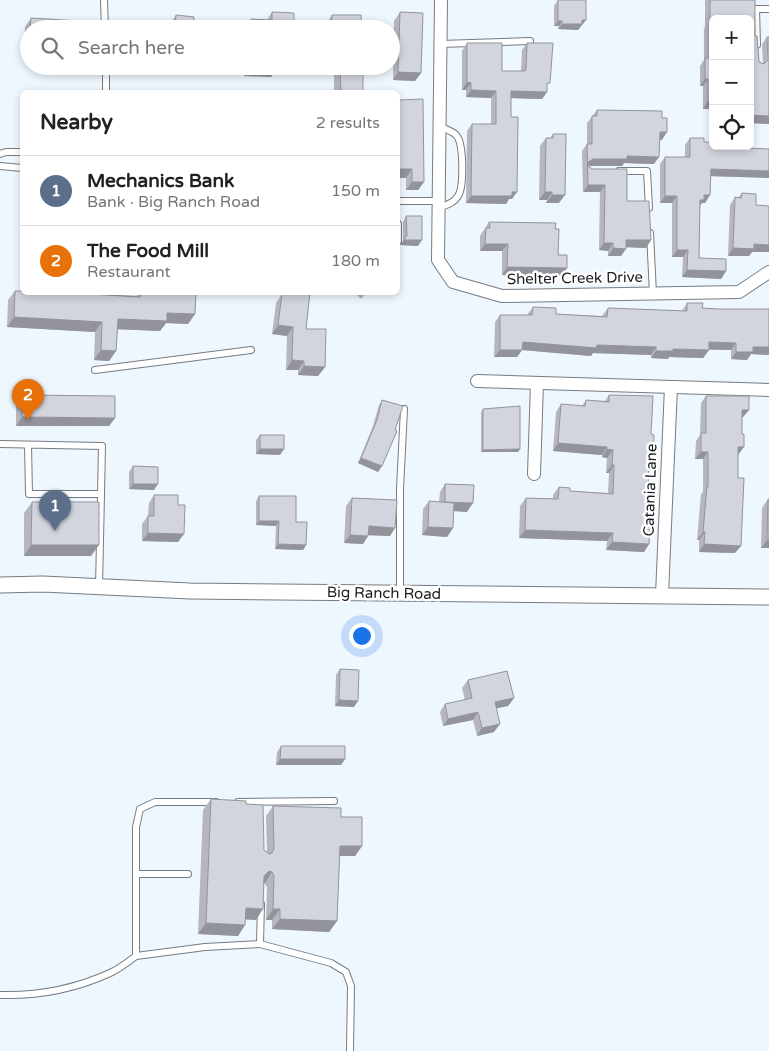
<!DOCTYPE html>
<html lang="en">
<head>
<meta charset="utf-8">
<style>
	body { margin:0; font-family:"Varela Round",sans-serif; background:#f2f2f2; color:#222 }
	.controls { position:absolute; right:15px; top:15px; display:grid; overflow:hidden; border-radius:8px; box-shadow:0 2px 8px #0003 }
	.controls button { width:45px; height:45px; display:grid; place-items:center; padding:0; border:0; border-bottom:1px solid #e0e0e0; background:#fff; color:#222; font:25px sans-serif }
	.you { position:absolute; left:361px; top:635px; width:18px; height:18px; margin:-12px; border:4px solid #fff; border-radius:50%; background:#1a73e8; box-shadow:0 0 0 8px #1a73e833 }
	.badge { display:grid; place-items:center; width:32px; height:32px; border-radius:50%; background:#d93025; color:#fff; font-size:16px; font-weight:700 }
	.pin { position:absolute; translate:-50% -41px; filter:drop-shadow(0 1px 2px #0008) }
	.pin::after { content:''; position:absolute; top:26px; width:18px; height:15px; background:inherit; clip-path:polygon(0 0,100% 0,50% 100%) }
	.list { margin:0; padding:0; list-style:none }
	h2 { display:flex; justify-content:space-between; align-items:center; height:65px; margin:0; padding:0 20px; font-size:21px }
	h2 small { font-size:16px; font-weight:400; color:#767676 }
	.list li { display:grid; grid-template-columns:32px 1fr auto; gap:15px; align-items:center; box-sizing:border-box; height:70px; padding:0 20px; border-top:1px solid #e0e0e0 }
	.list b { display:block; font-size:19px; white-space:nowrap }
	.list p { margin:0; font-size:16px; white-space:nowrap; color:#767676 }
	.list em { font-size:16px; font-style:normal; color:#767676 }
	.icon { flex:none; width:28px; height:28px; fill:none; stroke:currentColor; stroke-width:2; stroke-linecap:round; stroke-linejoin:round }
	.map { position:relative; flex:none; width:769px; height:1051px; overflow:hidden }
	.search { position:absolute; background:#fff; box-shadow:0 2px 8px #0003; left:20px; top:20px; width:380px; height:55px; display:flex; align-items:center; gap:12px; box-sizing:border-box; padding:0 18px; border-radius:28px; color:#767676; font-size:19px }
	.panel { position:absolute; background:#fff; box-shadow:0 2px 8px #0003; left:20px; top:90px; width:380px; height:205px; border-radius:8px }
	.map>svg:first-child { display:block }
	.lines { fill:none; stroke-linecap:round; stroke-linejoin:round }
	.service-casing { stroke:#757c83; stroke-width:8 }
	.minor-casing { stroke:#757c83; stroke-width:14 }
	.tertiary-casing { stroke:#757c83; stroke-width:17 }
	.service { stroke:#fff; stroke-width:6 }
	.minor { stroke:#fff; stroke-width:12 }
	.tertiary { stroke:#fff; stroke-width:15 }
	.wall { fill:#b5b6bf }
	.shaded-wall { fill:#93949b }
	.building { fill:#d2d4de; stroke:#93949b }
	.labels { text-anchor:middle; stroke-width:5; stroke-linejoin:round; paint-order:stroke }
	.street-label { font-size:15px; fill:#191c1f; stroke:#fff }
</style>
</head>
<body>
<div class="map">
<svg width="769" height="1051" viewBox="0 0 769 1051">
	<rect width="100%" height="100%" fill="#eef6fe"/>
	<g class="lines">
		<defs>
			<g id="service">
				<polyline points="104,0 105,29"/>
				<polyline points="440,44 530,41"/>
				<polyline points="757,45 756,9 769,9"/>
				<polyline points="106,66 106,90"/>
				<polyline points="0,154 6,152 22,152"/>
				<polyline points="0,166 22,168"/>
				<polyline points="619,171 647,171 649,208"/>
				<polyline points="398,201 438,201"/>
				<path d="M438,208C446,205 454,203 458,196C464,187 464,143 456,135C452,131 445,129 439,126"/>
				<polyline points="398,224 398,241"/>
				<polyline points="650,233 653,294"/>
				<polyline points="95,370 251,350"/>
				<polyline points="0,444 102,446 101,494 29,494 28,445"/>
				<polyline points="99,587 101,494"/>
				<polyline points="400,593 400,489 404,409"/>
				<polyline points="238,802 334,801"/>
				<polyline points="136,874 188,874"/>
				<polyline points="260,944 331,963 346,972 351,986 350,1051"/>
				<polyline points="136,956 205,947 260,944 261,904"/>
				<path d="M0,995C38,996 75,989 110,973C119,969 128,962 136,956V827L140,809L155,802H216"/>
			</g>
			<g id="minor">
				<polyline points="441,0 438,260 453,282 502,296 739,292 769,272"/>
				<polyline points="477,381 769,390"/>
				<polyline points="534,474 537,383"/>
				<polyline points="662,595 671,387"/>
			</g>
			<polyline id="tertiary" points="0,585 43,584 190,591 769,597"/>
		</defs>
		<use href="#service" class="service-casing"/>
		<use href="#minor" class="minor-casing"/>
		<use href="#tertiary" class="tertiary-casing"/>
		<use href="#service" class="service"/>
		<use href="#minor" class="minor"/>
		<use href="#tertiary" class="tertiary"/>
	</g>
	<g class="wall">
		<polygon points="558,0 586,20 578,30 558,29 559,26 554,26 554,6"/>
		<polygon points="705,0 755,0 755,36 759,62 763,64 762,44 767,37 769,124 750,123 750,19 713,19 713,113 711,113 711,109 703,109 703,86 700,86 700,66 704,60 704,29 705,27"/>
		<polygon points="272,12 294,29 245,29 251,19 267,20"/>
		<polygon points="400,12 421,73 415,81 393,80 394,21"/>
		<polygon points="176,15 193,29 170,29 170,24"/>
		<polygon points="332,15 362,29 326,29 326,24"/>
		<polygon points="31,18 95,26 107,29 29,29 29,60 23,60 25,27"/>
		<polygon points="467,43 502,71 521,71 522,50 527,43 547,88 547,92 542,99 511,98 512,199 509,199 506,204 466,203 467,131 472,124 491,124 491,98 466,97 466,90 462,90 462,51"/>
		<polygon points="244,66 277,66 271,77 244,76"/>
		<rect x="334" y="66" width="29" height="26"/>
		<polygon points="398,100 424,182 418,190 406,190 406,178 398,178"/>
		<polygon points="597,110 662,140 659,140 654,164 624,163 622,166 589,166 627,201 651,240 646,248 626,247 621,256 608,256 608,251 599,250 600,192 583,192 582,151 587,144 587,123"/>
		<polygon points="553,134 559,203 546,203 547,200 539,200 540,146 546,138 550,138"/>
		<polygon points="690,138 704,142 711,147 769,149 769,178 711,176 710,195 705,203 702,203 700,205 699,258 726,271 721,279 682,277 683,257 672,257 672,203 660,203 660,164 665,157 685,157 685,145"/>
		<polygon points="742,193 752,252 749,256 728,256 730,205 735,197 739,197"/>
		<polygon points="406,216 418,246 400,245 403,241 403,222"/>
		<polygon points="489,222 555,229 562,276 502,275 502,251 480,251 480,236"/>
		<polygon points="15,291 137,296 140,292 196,292 195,314 188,324 166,323 160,331 117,329 116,351 109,361 94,360 95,332 7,327 8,300"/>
		<polygon points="282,292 310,292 306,329 325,367 318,376 298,375 298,370 286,370 287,336 272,334 276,303 282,294"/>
		<polygon points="354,292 367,292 361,299"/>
		<polygon points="687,303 702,308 718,309 769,309 769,355 751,354 747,360 731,359 731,350 709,350 703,358 669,357 668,359 651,358 651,355 593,353 591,356 522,350 517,357 494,357 495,322 500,315 527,315 533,307 556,314 602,316 608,308 682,311"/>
		<polygon points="22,395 115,418 109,426 16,426 16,403"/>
		<polygon points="609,395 649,462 648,491 655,509 651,515 649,544 644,552 606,550 607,541 519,538 520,506 526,498 553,499 553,495 559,487 570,491 608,493 609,473 606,473 607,458 602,457 602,455 553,451 556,412 561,404 582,406 586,400 605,401"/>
		<polygon points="706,396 749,410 743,417 742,417 742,434 744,447 738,454 735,553 699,552 699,540 697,540 701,494 703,492 703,459 695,459 696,441 700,435 701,403"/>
		<polygon points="382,400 382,466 378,472 358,463 373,426 379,405"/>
		<polygon points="483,409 520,449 518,452 481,452 481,412"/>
		<polygon points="260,435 280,455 256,454 256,440"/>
		<polygon points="133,466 154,490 129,489 129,472"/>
		<polygon points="445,484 467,512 454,511 453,528 447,537 422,535 423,509 429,501 439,502 440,492"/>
		<polygon points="154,495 178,505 178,542 142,541 142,524 148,516 149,503"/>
		<polygon points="259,496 296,522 306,545 303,550 275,549 276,526 256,525 256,501"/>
		<polygon points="352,498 390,536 368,535 363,544 344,543 346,506"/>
		<polygon points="768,499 769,548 761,548 762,508"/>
		<polygon points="32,502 91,556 24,556 24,513"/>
		<polygon points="340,669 354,707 335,706 336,675"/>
		<polygon points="468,680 514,698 508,706 496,708 494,732 477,736 473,720 443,726 440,712 445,704 465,700 462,688"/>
		<polygon points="281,746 341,765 276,765 277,752"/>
		<polygon points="211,799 246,804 264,850 267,852 266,816 273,806 341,817 362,846 355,856 339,856 337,921 329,932 272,929 272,920 266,920 267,887 264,883 256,920 245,919 245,925 238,936 198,934 203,810"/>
	</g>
	<g class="shaded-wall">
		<polygon points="582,20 586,20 578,30 558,29 562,24"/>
		<polygon points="558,21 562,21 559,26 554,26"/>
		<polygon points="29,51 29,60 23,60"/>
		<polygon points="79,66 100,66 99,68"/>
		<polygon points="160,66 185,66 184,68"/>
		<polygon points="250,68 277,68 271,77 244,76"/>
		<polygon points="398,72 421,73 415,81 393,80"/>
		<polygon points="705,79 708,79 703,86 700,86"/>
		<polygon points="467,82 471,83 466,90 462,90"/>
		<polygon points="471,90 496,91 491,98 466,97"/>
		<polygon points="511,91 547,92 542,99 505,98"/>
		<polygon points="708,101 713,101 713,106 711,109 703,109"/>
		<polygon points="750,115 769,116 769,124 750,123"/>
		<polygon points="660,132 667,132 662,140 655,139"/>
		<polygon points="627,156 659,157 654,164 624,163 622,166 588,166 588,162 593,159"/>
		<polygon points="398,169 412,169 406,178 398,178"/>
		<polygon points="711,169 769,171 769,178 706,176"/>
		<polygon points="412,182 424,182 418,190 406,190"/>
		<polygon points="588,185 605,185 600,192 583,192"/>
		<polygon points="512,192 517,192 512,199 509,199 506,204 466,203 471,196"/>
		<polygon points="545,192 552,192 547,200 539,200"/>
		<polygon points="552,195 565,195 559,203 546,203"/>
		<polygon points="704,195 710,195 705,203 702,203 699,207 695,207"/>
		<polygon points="665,196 677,196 672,203 660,203"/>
		<polygon points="404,240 422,240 418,246 400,245"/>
		<polygon points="626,240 651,240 646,248 621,247"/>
		<polygon points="604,243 613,243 608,251 599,250"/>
		<polygon points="485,244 508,244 502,251 480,251"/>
		<polygon points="754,244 769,245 769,252 752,252 749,256 728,256 733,248"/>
		<polygon points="613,248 626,249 621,256 608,256"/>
		<polygon points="677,250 688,250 683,257 672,257"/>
		<polygon points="507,267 567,268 562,276 502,275"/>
		<polygon points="687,270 726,271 721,279 682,277"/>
		<polygon points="167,313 195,314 188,324 166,323 160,331 111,329 118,319"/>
		<polygon points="14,317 102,322 95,332 7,327"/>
		<polygon points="278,325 293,327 287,336 272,334"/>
		<polygon points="523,342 597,345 656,347 651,355 593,353 591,356 522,350 517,357 494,357 500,350"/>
		<polygon points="709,342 736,343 731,350 704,349"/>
		<polygon points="753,347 769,347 769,355 751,354 747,360 731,359 736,352"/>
		<polygon points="673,349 709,350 703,358 669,357 668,359 651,358 656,351"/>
		<polygon points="101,350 116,351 109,361 94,360"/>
		<polygon points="292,360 304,361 298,370 286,370"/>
		<polygon points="304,366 325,367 318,376 298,375"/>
		<polygon points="742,410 749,410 743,417 737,418"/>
		<polygon points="22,417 115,418 109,426 16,426"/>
		<polygon points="558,443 607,447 602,455 553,451"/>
		<polygon points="738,447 744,447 738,455"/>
		<polygon points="260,449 284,449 280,455 256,454"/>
		<polygon points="520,449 518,452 481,452 483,450"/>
		<polygon points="607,449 613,450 607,458 602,457"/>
		<polygon points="701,452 708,452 703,459 695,459"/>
		<polygon points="649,456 653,456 648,464"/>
		<polygon points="361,458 382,466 378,472 358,463"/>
		<polygon points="612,465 614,465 609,473 606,473"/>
		<polygon points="133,484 158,484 154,490 129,489"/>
		<polygon points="445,502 473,503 467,512 439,510"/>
		<polygon points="651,509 655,509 649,517"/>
		<polygon points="259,521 279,521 276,526 256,525"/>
		<polygon points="369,526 395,528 390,536 363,535"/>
		<polygon points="428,527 453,528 447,537 422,535"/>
		<polygon points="525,530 613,533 607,541 519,538"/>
		<polygon points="703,532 705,532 699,540 697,540"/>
		<polygon points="148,533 184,534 178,542 142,541"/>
		<polygon points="350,535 368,536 363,544 344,543"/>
		<polygon points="767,540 769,540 769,548 761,548"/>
		<polygon points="612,542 649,544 644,552 606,550"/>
		<polygon points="278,544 306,545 303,550 275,549"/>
		<polygon points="704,544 741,546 735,553 699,552"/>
		<polygon points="31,545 99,545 91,556 24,556"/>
		<polygon points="514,698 508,706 489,710 495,702"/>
		<polygon points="339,700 358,701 354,707 335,706"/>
		<polygon points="478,712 473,720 443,726 448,719"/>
		<polygon points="500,724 494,732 477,736 482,728"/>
		<polygon points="280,759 345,759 341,765 276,765"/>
		<polygon points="340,846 362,846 355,856 332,856"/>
		<polygon points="269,871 272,872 265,883 262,882 264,876"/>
		<polygon points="246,908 263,909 256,920 238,919"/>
		<polygon points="273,909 280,909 272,920 266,920"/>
		<polygon points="280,919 337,921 329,932 272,929"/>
		<polygon points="206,923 245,925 238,936 198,934"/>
	</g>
	<g class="building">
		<polygon points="558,0 586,0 586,20 582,20 582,24 562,24 562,21 558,21"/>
		<polygon points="710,0 755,0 755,36 757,36 759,62 764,64 768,60 767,37 769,37 769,116 750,115 750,19 713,19 713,101 708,101 708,79 705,79 705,58 709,58 709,21 710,21"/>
		<polygon points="272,12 294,13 294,29 251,29 251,19 272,20"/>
		<polygon points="400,12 423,13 421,73 398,72"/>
		<polygon points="176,15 194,17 193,29 175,29"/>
		<polygon points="332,15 361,15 362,29 332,29"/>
		<polygon points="31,18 95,22 95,26 107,26 107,29 30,29"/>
		<polygon points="147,27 167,29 147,29"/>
		<polygon points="467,43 502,43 502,71 525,71 526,69 527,43 553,43 550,83 547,83 547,92 511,91 511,117 518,117 517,192 512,192 512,196 471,196 472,124 496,124 496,91 471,90 471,83 467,82"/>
		<rect x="250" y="66" width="27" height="2"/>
		<polygon points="340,66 363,66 363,92 336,92 341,92"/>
		<polygon points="423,99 424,182 412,182 412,169 398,169 398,100"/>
		<polygon points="597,110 662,111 662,118 667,118 667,132 660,132 659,157 627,156 627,159 593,159 588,162 589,167 593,169 627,169 627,201 649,201 651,240 626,240 626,249 613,248 613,243 604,243 605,185 588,185 587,144 592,144 592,116 597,116"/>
		<polygon points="553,134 566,134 565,195 552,195 552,192 545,192 546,138 553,138"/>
		<polygon points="690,138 704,138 704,142 711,142 711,147 769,149 769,171 711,169 710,195 704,195 704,200 700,200 699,258 726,259 726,271 687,270 688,250 677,250 677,196 665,196 665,157 690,157"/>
		<polygon points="742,193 756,194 756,205 769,206 769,245 754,244 754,249 733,248 735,197 741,198"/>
		<polygon points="406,216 422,216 422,240 404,240 407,235"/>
		<polygon points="489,222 556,223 555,229 559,229 558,255 567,255 567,268 507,267 508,244 485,244 486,228 490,228"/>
		<polygon points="15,291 22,291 22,292 56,292 140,297 141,292 196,292 195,314 167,313 167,321 118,319 116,351 101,350 102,322 14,317"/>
		<polygon points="288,292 310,292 306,329 326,329 325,367 304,366 304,361 292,360 293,327 278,325 282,293 288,294"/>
		<polygon points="687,303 703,303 702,308 718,309 769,309 769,347 753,347 753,352 736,352 736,343 709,342 709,350 673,349 673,351 656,351 656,347 597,345 596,348 523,342 522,350 500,350 500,315 532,315 533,307 556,308 556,314 607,317 608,308 687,311"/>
		<polygon points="22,395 115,396 115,418 22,417"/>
		<polygon points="609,395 653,396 651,434 654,435 653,456 649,456 648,491 656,491 655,509 651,509 649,544 612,542 613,533 525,530 526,498 558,499 559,487 570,488 570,491 613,494 614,465 612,465 613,450 607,449 607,447 558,443 561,404 585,406 586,400 609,402"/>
		<polygon points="706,396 749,396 749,410 742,410 742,434 744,434 744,447 738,447 738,478 744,478 741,546 704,544 705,532 703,532 707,486 708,487 708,452 701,452 701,433 706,433"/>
		<polygon points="382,400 403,406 395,430 397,431 382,466 361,458 377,420"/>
		<polygon points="520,406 520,449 483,450 483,409"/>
		<rect x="260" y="435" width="24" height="14"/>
		<polygon points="133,466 158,467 158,484 133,484"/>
		<polygon points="445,484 474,485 473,503 445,502"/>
		<polygon points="154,495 178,495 178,505 185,505 184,534 148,533 148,516 154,516"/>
		<polygon points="259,496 296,496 296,522 307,522 306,545 278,544 279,521 259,521"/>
		<polygon points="352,498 397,500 395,528 369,526 368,536 350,535"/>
		<polygon points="768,499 769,499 769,540 767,540"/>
		<polygon points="429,501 454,503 453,528 428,527"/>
		<polygon points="32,502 99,502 99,545 31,545"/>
		<polygon points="340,669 359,670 358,701 339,700"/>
		<polygon points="507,671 514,698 495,702 500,724 482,728 478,712 448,719 445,704 472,698 468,680"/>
		<polygon points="281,746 345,746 345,759 280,759"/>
		<polygon points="211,799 246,801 246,804 263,805 264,850 269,854 272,853 274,849 273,806 341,808 341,817 362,817 362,846 340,846 337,921 280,919 280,909 273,909 274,876 272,872 269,871 264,876 263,909 246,908 245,925 206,923"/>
	</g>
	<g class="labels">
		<g class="street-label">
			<text transform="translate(575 278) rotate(-1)" y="5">Shelter Creek Drive</text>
			<text transform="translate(650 490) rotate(-88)" y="5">Catania Lane</text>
			<text transform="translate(384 593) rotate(1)" y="5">Big Ranch Road</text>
		</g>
	</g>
</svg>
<div class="controls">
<button>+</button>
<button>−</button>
<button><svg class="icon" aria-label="locate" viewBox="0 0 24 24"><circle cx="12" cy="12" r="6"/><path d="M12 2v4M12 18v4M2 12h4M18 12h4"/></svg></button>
</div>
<div class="you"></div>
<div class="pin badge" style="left:55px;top:531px;background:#5c6f8a">1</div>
<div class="pin badge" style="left:28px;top:420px;background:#e8710a">2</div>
<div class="search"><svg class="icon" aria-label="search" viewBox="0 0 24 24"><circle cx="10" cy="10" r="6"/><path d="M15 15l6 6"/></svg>Search here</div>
<section class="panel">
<h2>Nearby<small>2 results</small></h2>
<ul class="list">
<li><span class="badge" style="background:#5c6f8a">1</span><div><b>Mechanics Bank</b><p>Bank · Big Ranch Road</p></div><em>150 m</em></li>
<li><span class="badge" style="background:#e8710a">2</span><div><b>The Food Mill</b><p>Restaurant</p></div><em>180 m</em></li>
</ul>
</section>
</div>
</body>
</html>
